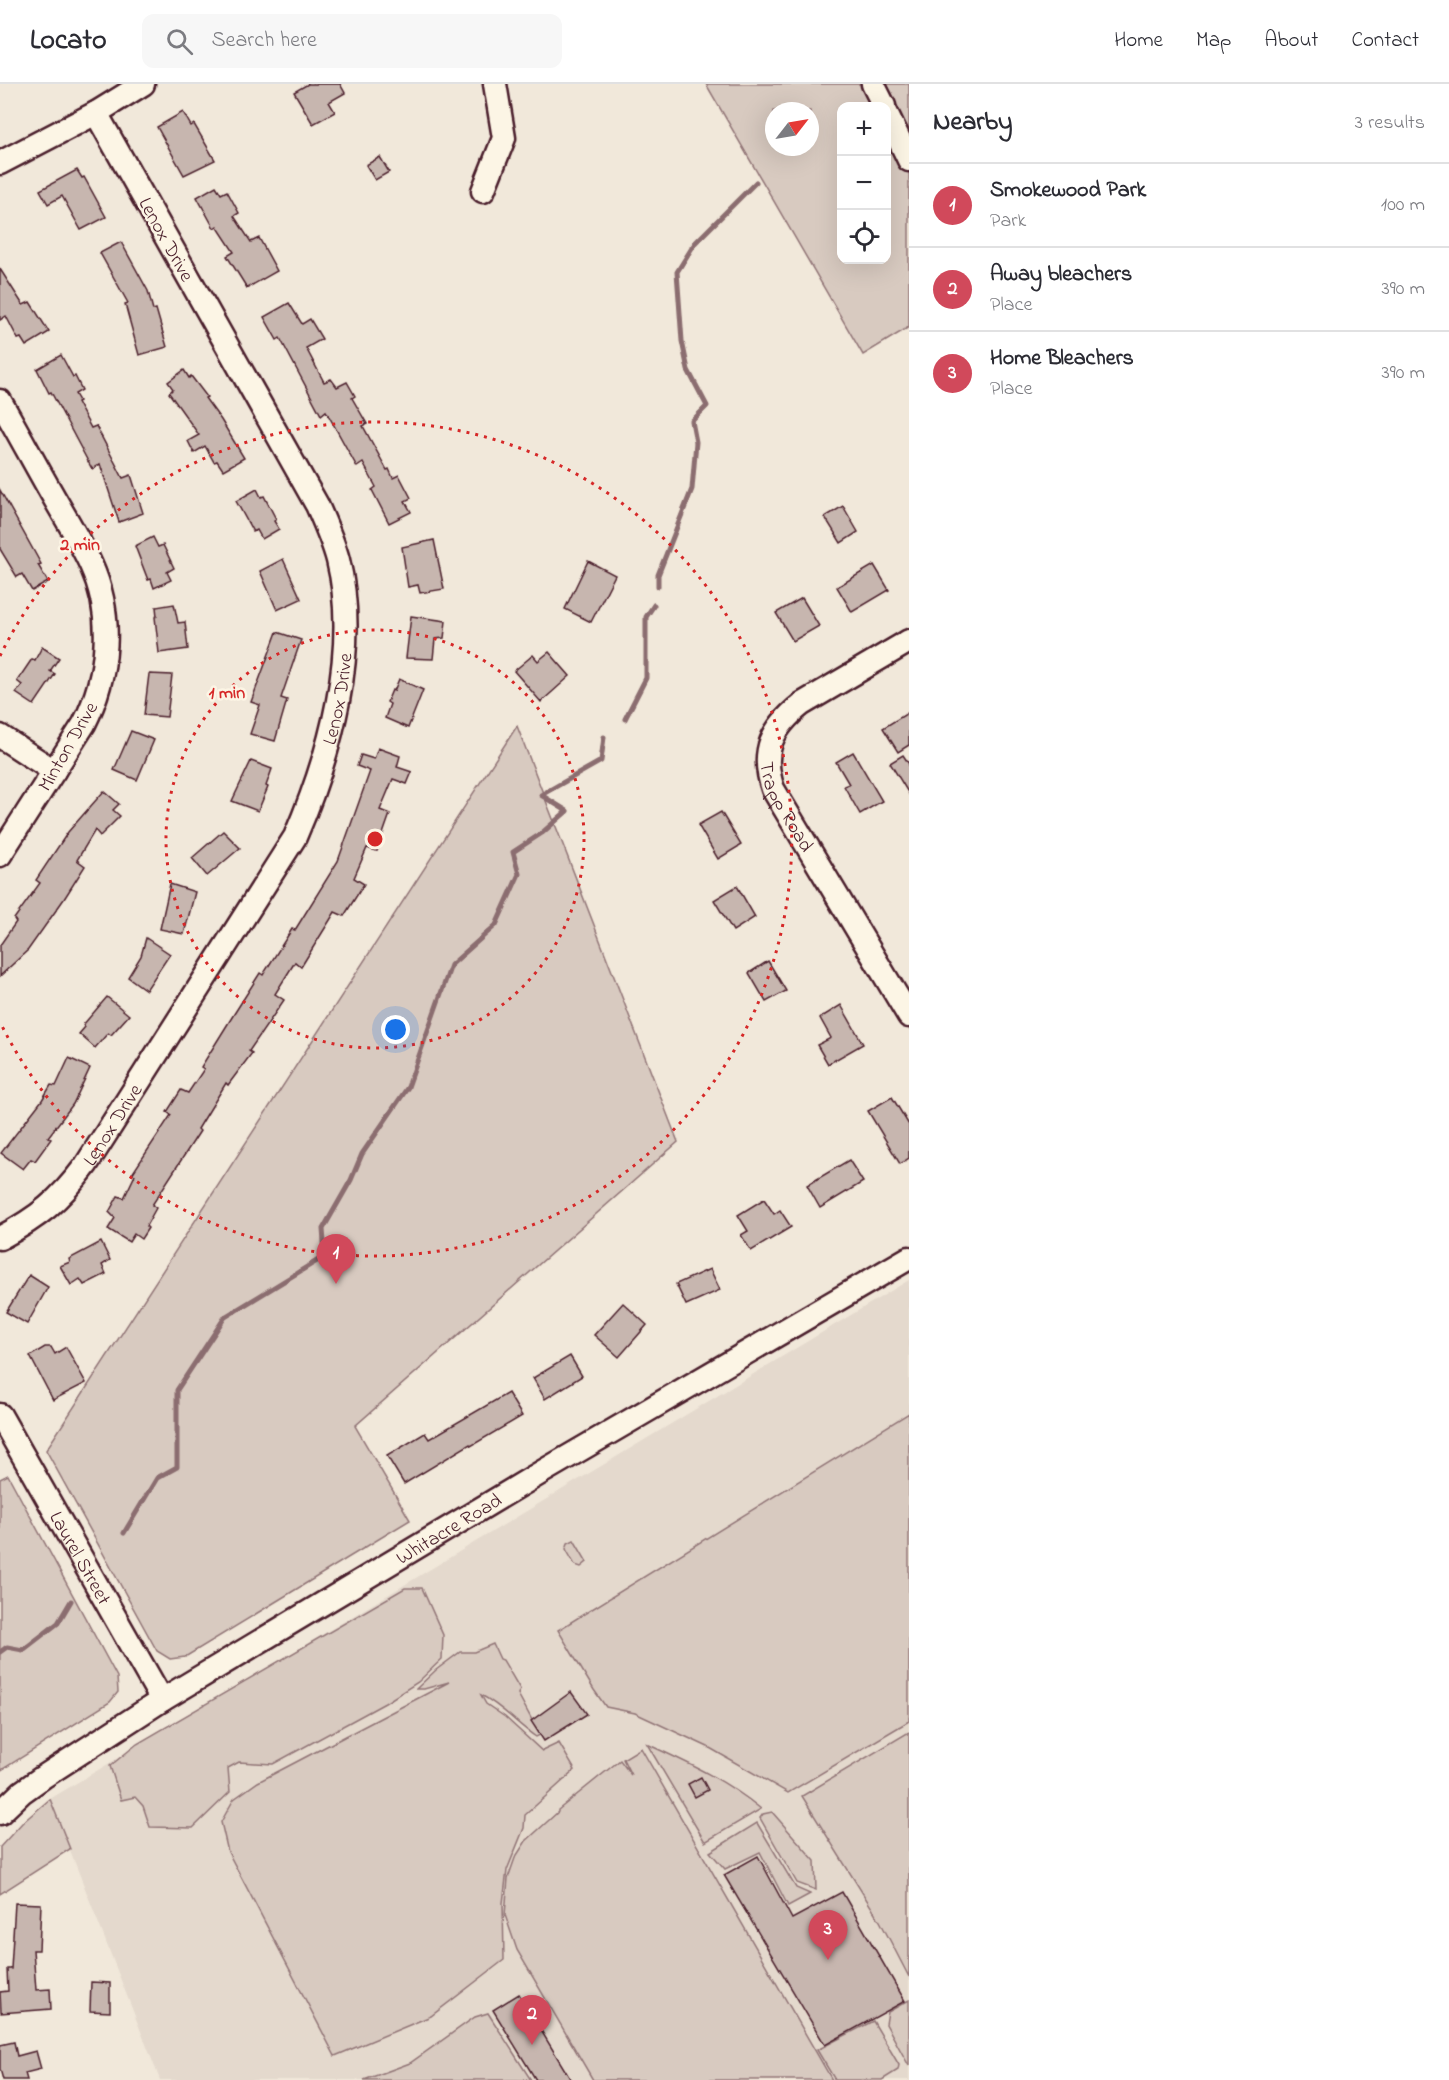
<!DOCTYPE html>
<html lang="en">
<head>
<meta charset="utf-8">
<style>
	body { margin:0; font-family:"Indie Flower",sans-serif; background:#f7f7f7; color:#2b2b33 }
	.controls { position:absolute; right:18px; top:18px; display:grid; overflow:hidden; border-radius:12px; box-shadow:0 6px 24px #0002 }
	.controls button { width:54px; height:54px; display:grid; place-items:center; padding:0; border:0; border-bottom:2px solid #e1e1e2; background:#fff; color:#2b2b33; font:30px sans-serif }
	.compass { position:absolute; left:765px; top:18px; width:54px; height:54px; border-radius:50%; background:#fff; box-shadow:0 6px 24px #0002; rotate:59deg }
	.you { position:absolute; left:396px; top:946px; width:21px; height:21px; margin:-15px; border:4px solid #fff; border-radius:50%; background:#1a73e8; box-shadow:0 0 0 9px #1a73e833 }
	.badge { display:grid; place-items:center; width:39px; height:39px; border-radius:50%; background:#d1495b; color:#fff; font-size:20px; font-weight:700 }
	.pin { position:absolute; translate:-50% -50px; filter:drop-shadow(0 2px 3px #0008) }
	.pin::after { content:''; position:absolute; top:32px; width:21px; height:18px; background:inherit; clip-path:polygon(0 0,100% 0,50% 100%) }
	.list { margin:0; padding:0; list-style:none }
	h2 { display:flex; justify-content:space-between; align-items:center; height:78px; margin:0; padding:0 24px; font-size:26px }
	h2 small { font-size:20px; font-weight:400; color:#7c7c81 }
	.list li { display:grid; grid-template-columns:39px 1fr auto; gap:18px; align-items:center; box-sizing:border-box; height:84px; padding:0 24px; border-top:2px solid #e1e1e2 }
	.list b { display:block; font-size:22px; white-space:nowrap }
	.list p { margin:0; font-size:20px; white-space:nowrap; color:#7c7c81 }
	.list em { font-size:20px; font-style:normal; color:#7c7c81 }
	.icon { flex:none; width:33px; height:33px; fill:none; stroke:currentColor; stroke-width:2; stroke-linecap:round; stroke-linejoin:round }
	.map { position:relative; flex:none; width:909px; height:1996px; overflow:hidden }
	header { display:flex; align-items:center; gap:36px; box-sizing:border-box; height:84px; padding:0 30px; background:#fff; border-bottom:2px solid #e1e1e2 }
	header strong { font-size:28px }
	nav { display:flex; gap:33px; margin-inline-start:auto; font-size:21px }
	.search { width:420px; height:54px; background:#f7f7f7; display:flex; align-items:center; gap:15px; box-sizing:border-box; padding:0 21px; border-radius:12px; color:#7c7c81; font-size:22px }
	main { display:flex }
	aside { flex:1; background:#fff }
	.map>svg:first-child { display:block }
	.built { fill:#e4d9cd }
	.green { fill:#d8cac0; stroke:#917476; stroke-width:1.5; fill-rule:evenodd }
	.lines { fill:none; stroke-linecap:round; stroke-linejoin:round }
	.stream { stroke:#8b6d6f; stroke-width:5 }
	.building { fill:#c7b6af; stroke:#4a1f2b; stroke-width:1.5 }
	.minor-casing { stroke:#4a1f2b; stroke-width:27 }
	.minor { stroke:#fcf5e5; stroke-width:22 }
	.ring { fill:none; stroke:#d62828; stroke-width:3; stroke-dasharray:3 6 }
	.labels { text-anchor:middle; stroke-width:5; stroke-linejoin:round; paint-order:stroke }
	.street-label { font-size:20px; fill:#4a1f2b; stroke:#fcf5e5 }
	.centre { fill:#d62828; stroke:#fcf5e5; stroke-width:3 }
	.ring-label { font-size:18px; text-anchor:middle; font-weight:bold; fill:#d62828; stroke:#fcf5e5; stroke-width:5; stroke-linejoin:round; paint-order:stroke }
</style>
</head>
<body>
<header>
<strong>Locato</strong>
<div class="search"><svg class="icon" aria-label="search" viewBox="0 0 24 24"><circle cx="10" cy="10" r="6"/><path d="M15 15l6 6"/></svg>Search here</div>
<nav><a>Home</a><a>Map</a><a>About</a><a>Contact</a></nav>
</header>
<main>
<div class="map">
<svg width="909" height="1996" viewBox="0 0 909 1996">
	<rect width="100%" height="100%" fill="#f1e8da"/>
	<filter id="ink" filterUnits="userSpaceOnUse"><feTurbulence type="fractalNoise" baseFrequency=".0167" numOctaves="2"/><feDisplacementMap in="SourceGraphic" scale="12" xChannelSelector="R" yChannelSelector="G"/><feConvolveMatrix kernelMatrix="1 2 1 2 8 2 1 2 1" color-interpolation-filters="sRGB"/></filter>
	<g filter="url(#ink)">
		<polygon class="built" points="909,1196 909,1996 160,1996 50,1715"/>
		<g class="green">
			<path d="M706,0H909V243L863,271ZM842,22H886V176H842ZM774,27H810V63H774Z"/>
			<polygon points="517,642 678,1058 355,1342 410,1436 185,1573 170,1575 157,1567 46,1366"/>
			<polygon points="909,1329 909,1637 788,1709 708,1663 635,1629 606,1623 594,1606 558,1546"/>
			<polygon points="8,1391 117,1593 118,1608 110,1618 0,1687 0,1395"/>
			<polygon points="574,1456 587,1478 581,1483 575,1481 566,1465 568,1459"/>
			<polygon points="405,1504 422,1504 443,1551 442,1575 418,1598 385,1619 273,1680 239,1678 228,1684 230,1708 193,1744 150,1743 143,1722 135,1713 121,1716 110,1682 137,1660"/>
			<path d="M493,1560L500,1575L503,1576L520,1605L518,1610L540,1651L536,1653C517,1640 502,1622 481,1611L486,1620L505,1633L542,1667L559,1659L575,1686L525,1731L524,1744L507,1786L503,1819L504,1876L431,1932L335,1972L228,1768L221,1738L234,1715L258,1698L449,1598L424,1605H416L436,1586L460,1568H474Z"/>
			<polygon points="909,1648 909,1893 880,1837 802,1712"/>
			<path d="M647,1660C688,1679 726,1696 761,1725L705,1758Z"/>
			<polygon points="641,1664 832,1996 593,1996 517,1866 505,1831 508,1794 515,1774 526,1757 558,1728 558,1726 620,1676 631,1691 623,1675"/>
			<polygon points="50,1715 70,1765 0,1810 0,1763 22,1739"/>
			<polygon points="772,1728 815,1777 816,1806 797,1799 760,1734 763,1730"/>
			<polygon points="757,1739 796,1804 810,1810 788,1822 760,1768 725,1785 710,1768"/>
			<polygon points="909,1916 909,1982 886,1940 888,1928"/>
			<polygon points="488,1929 531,1996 364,1996 410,1979 475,1933"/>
			<polygon points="873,1937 899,1981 898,1986 882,1996 835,1996 817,1966"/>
		</g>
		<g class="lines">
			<g class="stream">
				<polyline points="658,502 658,491 692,405 696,358 692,337 707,322 688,286 682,257 677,188 695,159 756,98"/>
				<polyline points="625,635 646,594 646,533 654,521"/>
				<polyline points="124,1449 157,1394 177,1383 177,1306 225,1233 325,1172 323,1145 351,1096 362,1070 408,1003 451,881 496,841 519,790 513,768 542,749 567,727 541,711 601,677 604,653"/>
				<polyline points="0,1568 7,1563 23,1566 58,1539 71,1517"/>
			</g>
		</g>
		<g class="building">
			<polygon points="308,0 340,0 345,9 329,18 335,28 313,40 294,8"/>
			<polygon points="183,28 191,42 194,40 215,76 184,91 157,43"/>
			<polygon points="380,73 389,88 375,96 366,81"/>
			<polygon points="77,86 82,94 84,93 106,133 81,146 62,112 48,120 40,106"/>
			<polygon points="216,102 221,110 227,107 239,129 234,132 251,158 259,154 277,187 247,204 227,172 234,168 217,142 214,144 197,113"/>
			<polygon points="121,158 148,207 153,226 156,225 167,263 139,271 125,220 128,219 100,169"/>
			<polygon points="0,185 23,221 30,218 49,248 26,262 21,254 18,255 6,232 0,236"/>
			<polygon points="289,219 302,240 310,235 322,255 306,264 324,298 331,295 337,303 347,298 355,312 352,314 367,340 363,342 387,386 389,385 393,394 399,391 411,414 405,417 411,428 389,439 372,406 376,403 363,379 357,383 326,327 321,331 280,254 277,256 264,233"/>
			<polygon points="61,271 73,293 75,292 82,306 75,310 79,317 77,318 91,344 96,342 123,394 131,391 143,429 119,438 100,380 92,385 51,308 49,309 37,285"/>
			<polygon points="184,286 189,294 191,292 207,313 205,314 221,336 244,374 223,386 217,377 214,378 205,362 194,369 188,357 199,351 169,309 173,305 168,298"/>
			<polygon points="257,405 261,413 264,412 276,435 274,437 279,445 262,455 257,446 253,448 236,417"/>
			<polygon points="0,406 41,480 38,481 48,498 32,507 22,490 17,493 0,465"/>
			<polygon points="843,422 858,448 841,459 825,433"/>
			<polygon points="153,453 158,463 163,461 174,484 167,488 171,496 154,504 151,495 148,496 135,462"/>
			<polygon points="434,456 444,505 420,509 418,501 408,503 402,463"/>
			<polygon points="283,475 301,515 277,526 260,487"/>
			<polygon points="588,477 615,491 591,538 565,525"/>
			<polygon points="874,481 889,506 852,528 837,503"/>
			<polygon points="802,514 819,542 793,557 776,529"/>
			<polygon points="174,520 178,539 185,538 188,565 159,569 155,533 157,532 156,523"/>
			<polygon points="411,532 446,537 444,554 435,555 433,575 406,574"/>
			<polygon points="277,548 301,556 281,614 287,616 275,657 250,650 260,621 251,618"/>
			<polygon points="42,563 59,574 50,587 55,590 34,621 16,609 22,601 17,597 32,575 35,576"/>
			<polygon points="549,568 570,592 541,618 514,587 533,571 538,577"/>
			<polygon points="149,590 172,591 167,633 144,631"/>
			<polygon points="399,595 423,606 408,644 385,634 390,620 387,618 392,606 394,607"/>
			<polygon points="909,628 909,661 898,668 883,644"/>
			<polygon points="131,647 154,656 137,696 114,686"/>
			<polygon points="378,664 400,672 397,683 412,688 407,700 393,695 380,726 390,730 377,767 367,764 354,794 364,800 344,832 335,828 301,883 295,878 275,910 284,916 249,967 252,969 228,1001 226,999 198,1045 200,1047 152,1121 156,1124 146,1142 148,1144 141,1155 134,1150 129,1158 108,1145 115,1134 109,1128 118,1112 124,1114 135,1091 132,1090 171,1031 167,1028 181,1006 188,1009 204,985 201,983 234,930 260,889 263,891 292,845 295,846 338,777 370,687 357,682 361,671 374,675"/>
			<polygon points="853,668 882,717 860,730 844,702 849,700 836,678"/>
			<polygon points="903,671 909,680 909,710 890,679"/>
			<polygon points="251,677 272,685 266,702 268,703 258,727 232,717"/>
			<polygon points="104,707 119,720 113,726 120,732 100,752 95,746 77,776 85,782 64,815 28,866 0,892 0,861 16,838 14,835 40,799 36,796 68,748"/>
			<polygon points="721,728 741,761 718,775 698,741"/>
			<polygon points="223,747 240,764 207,792 192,774"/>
			<polygon points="170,800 195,808 184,850 160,845"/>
			<polygon points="737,802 755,833 733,847 714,816"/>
			<polygon points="146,854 170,870 146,906 128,893 141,872"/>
			<polygon points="768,877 786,907 766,918 749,889"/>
			<polygon points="107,913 129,931 111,951 108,949 95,964 79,950 85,943 83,941"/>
			<polygon points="841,921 863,960 828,980 817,961 831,954 820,934"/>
			<polygon points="69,974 90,984 73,1020 48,1053 51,1055 35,1077 31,1075 23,1085 1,1069 42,1016 51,1001 56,1002"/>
			<polygon points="892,1013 909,1041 909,1074 900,1080 868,1027"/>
			<polygon points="849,1076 863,1098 820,1124 807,1101"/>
			<polygon points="764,1115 774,1130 780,1126 791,1143 751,1167 741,1151 748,1147 738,1131"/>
			<polygon points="101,1158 110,1176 102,1181 106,1190 84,1201 80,1195 71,1201 60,1182 70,1178 69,1175"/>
			<polygon points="710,1185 720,1206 686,1221 676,1200"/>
			<polygon points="29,1191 48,1203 27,1240 6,1228"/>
			<polygon points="623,1219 647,1241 619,1273 594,1251"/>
			<polygon points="45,1263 51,1263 55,1270 66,1263 86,1299 53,1316 30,1272"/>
			<polygon points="570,1272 582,1292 545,1315 533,1294"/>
			<polygon points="508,1309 522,1332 471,1362 470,1360 404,1400 387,1372 425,1349 429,1355"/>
			<polygon points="571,1608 587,1630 544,1657 531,1637"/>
			<polygon points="701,1693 708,1706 695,1713 688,1700"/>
			<polygon points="758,1772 792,1835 842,1808 905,1917 825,1961 724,1791"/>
			<polygon points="15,1819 41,1820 39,1866 33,1866 36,1906 50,1905 51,1925 1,1929 0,1908 8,1907 7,1885 11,1885"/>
			<polygon points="91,1898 110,1899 110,1928 90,1927"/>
			<polygon points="519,1910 571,1996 536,1996 493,1926"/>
			<polygon points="14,1958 17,1972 36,1967 41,1985 25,1989 27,1996 3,1996 0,1985 0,1961"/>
		</g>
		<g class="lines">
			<defs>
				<g id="minor">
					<polyline points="873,0 884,22"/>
					<polyline points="886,28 909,76"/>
					<polyline points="0,79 96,29 143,0"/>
					<polyline points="483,107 504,54 495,0"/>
					<path d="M0,317C19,350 37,384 56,417C68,438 81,459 91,481C114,532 109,591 84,640L0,771"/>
					<path id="s1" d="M909,557L802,620C772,644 760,667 773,705L909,932"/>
					<polyline points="0,652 54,687"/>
					<path id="s2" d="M0,1154C39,1133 59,1117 86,1081L295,753C330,672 360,565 338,476C333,457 325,439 317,421L96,29"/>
					<path id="s3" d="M0,1331L162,1616"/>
					<path id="s4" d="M0,1729L22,1708L43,1693L162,1616L542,1388L909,1174"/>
				</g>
			</defs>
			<use href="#minor" class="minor-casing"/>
			<use href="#minor" class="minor"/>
		</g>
	</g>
	<g class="ring">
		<circle cx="375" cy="755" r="209"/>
		<path d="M0 572A417 417 0 1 1 0 938"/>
	</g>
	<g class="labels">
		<g class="street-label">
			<text transform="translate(167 155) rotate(61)" y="7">Lenox Drive</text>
			<text dy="7" stroke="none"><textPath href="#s2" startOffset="648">Lenox Drive</textPath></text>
			<text transform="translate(67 662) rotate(-60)" y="7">Minton Drive</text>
			<text dy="7" stroke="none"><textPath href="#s1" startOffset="243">Trapp Road</textPath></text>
			<text dy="7" stroke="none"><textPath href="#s2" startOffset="162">Lenox Drive</textPath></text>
			<text dy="7" stroke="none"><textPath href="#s4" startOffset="532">Whitacre Road</textPath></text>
			<text dy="7" stroke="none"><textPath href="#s3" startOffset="164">Laurel Street</textPath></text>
		</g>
	</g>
	<circle cx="375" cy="755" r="9" class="centre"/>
	<g class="ring-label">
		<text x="80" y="466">2 min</text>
		<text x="227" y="614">1 min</text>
	</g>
</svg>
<div class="controls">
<button>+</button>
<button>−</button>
<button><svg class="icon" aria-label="locate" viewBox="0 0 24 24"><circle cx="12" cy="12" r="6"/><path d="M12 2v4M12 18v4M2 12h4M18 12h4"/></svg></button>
</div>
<svg class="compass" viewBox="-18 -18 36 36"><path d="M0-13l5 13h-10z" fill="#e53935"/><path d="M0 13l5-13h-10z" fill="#7c7c81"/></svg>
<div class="you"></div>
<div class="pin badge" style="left:336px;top:1200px">1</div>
<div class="pin badge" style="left:532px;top:1961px">2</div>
<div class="pin badge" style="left:828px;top:1876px">3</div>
</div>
<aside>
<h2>Nearby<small>3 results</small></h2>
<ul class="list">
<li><span class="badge">1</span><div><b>Smokewood Park</b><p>Park</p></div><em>100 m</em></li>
<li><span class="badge">2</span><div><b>Away bleachers</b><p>Place</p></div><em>390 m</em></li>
<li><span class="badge">3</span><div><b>Home Bleachers</b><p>Place</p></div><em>390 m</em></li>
</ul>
</aside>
</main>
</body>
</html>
